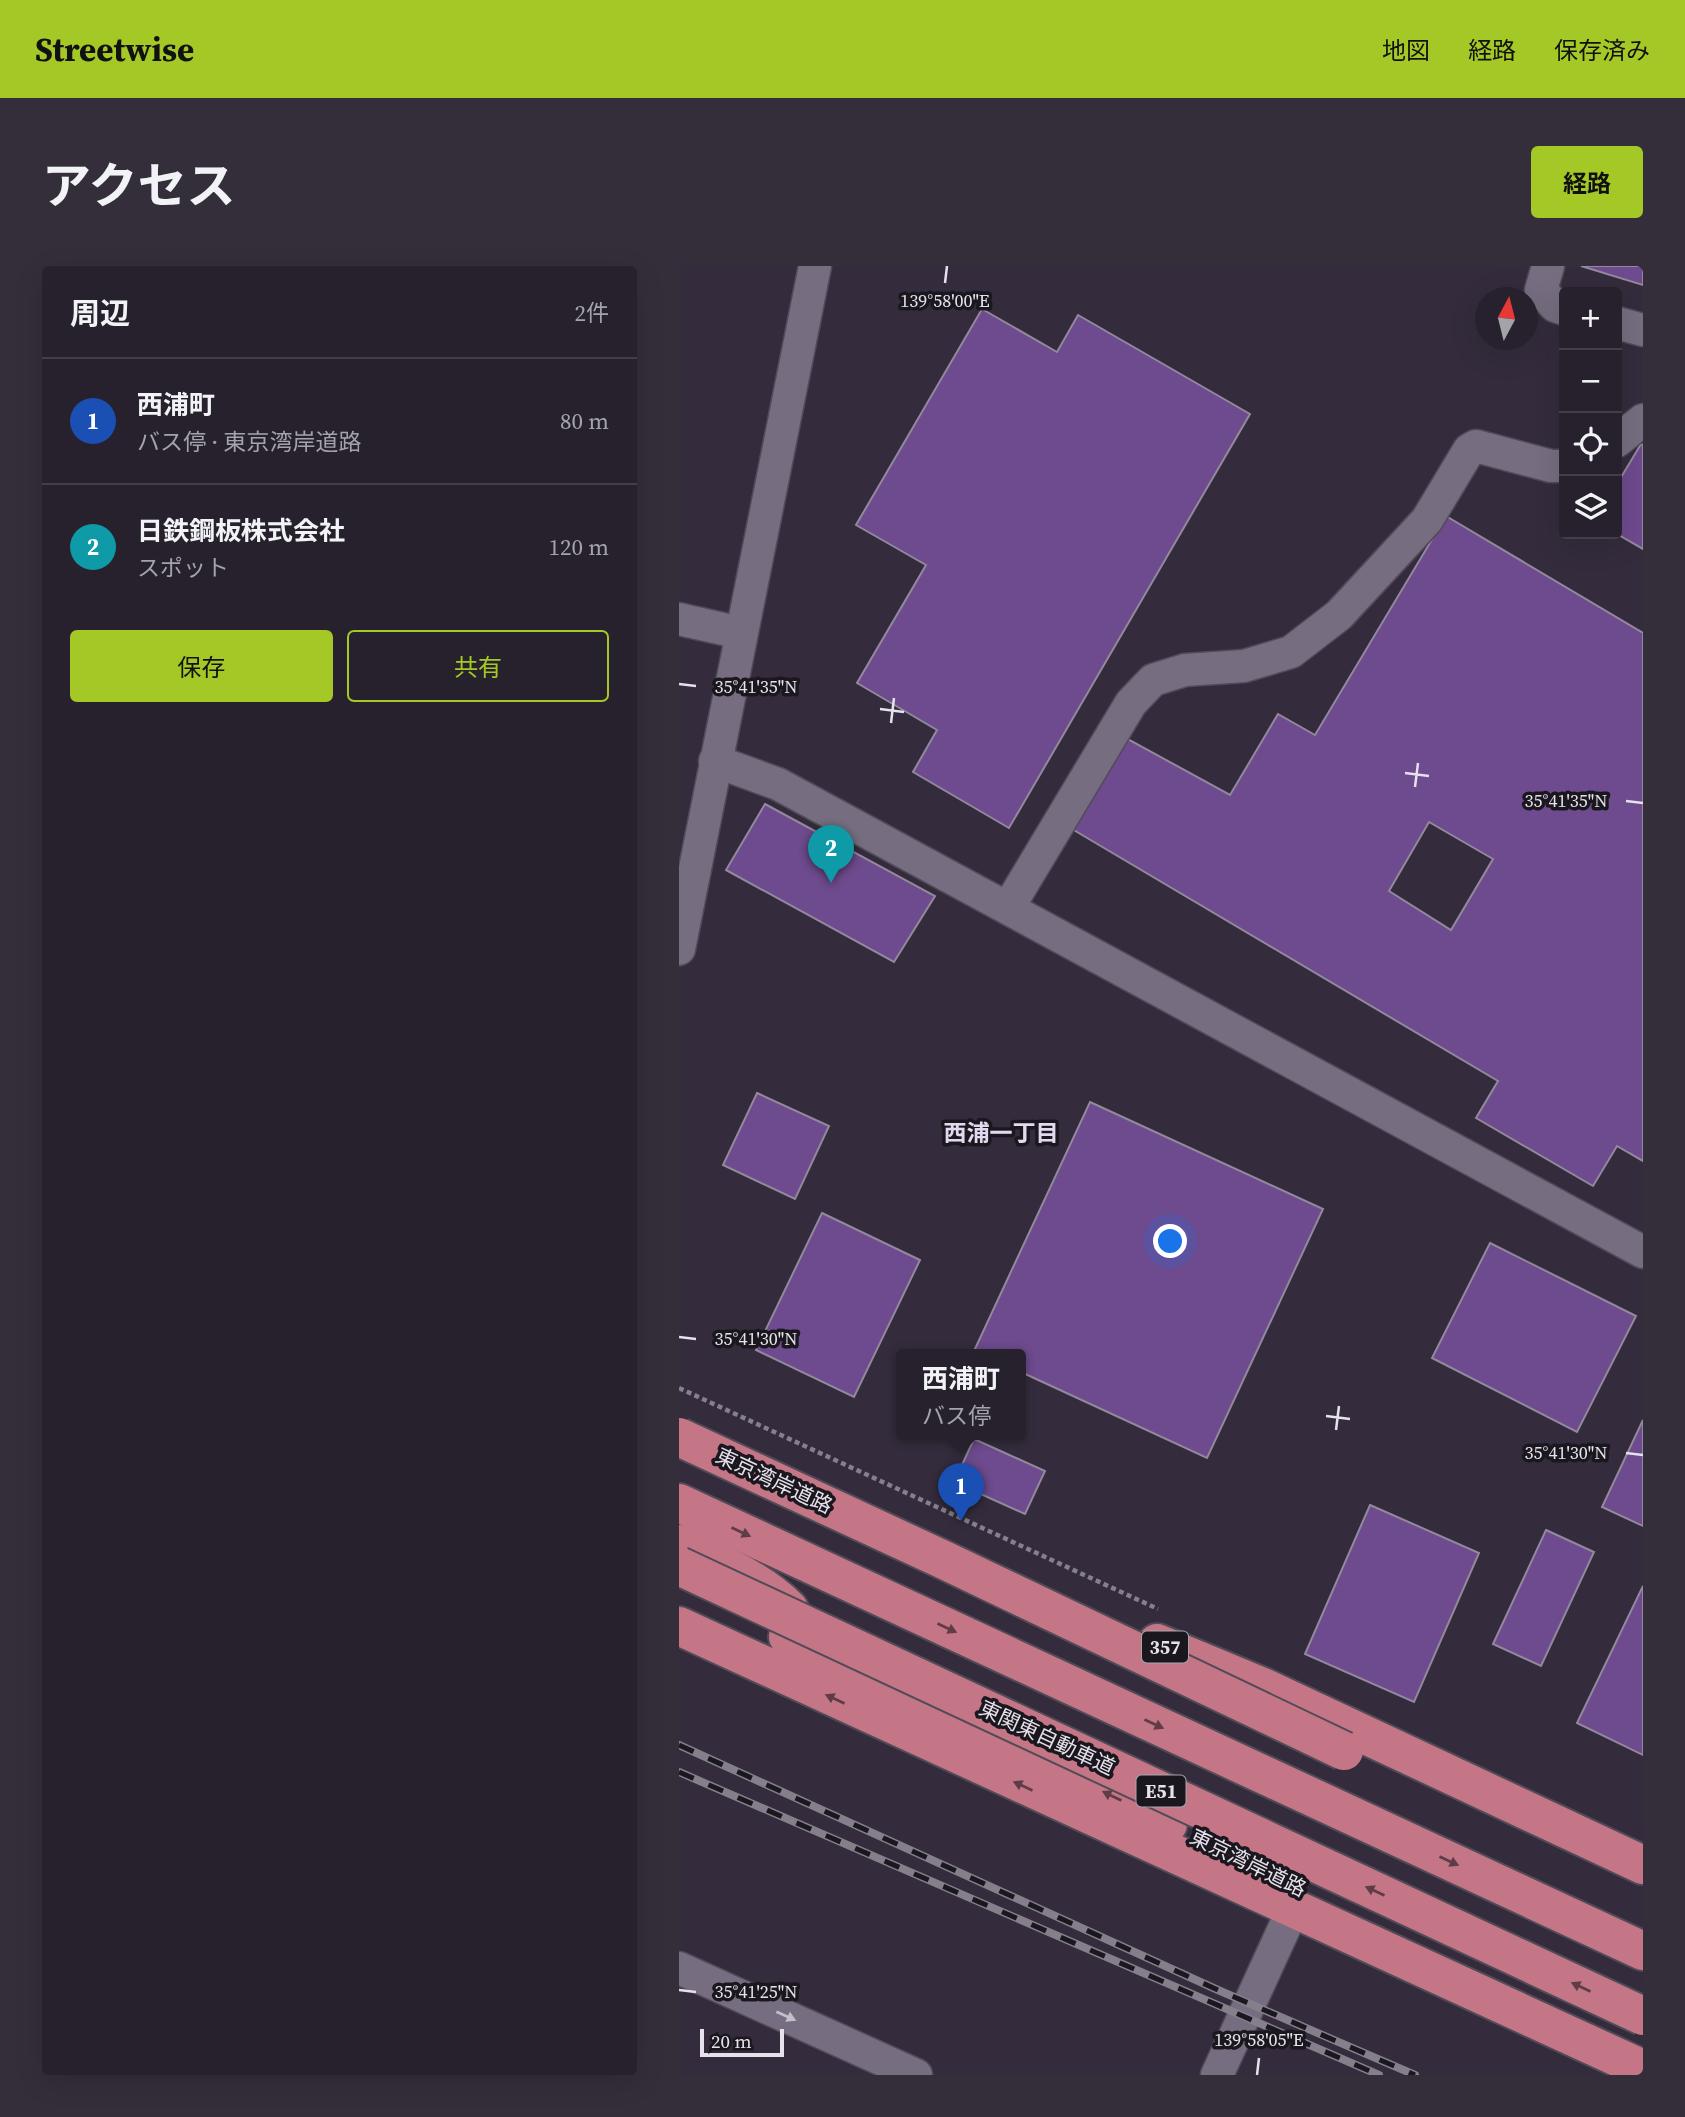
<!DOCTYPE html>
<html lang="ja">
<head>
<meta charset="utf-8">
<style>
	body { margin:0; font-family:"Source Serif 4","Noto Sans JP",serif; background:#332e39; color:#f1f3f6 }
	.controls { position:absolute; right:21px; top:21px; display:grid; overflow:hidden; border-radius:7px; box-shadow:0 7px 28px #0002 }
	.controls button { width:63px; height:63px; display:grid; place-items:center; padding:0; border:0; border-bottom:2px solid #433e49; background:#27212d; color:#f1f3f6; font:35px sans-serif }
	.compass { position:absolute; left:796px; top:21px; width:63px; height:63px; border-radius:50%; background:#27212d; box-shadow:0 7px 28px #0002; rotate:7deg }
	.scale { position:absolute; left:21px; bottom:18px; width:84px; box-sizing:border-box; padding-left:7px; border:4px solid #e6e1eb; border-top:0; font-size:19px; line-height:24px; white-space:nowrap; color:#e6e1eb; -webkit-text-stroke:5px #1a171e; paint-order:stroke }
	.you { position:absolute; left:492px; top:976px; width:24px; height:24px; margin:-18px; border:5px solid #fff; border-radius:50%; background:#1a73e8; box-shadow:0 0 0 10px #1a73e833 }
	.badge { display:grid; place-items:center; width:46px; height:46px; border-radius:50%; background:#a4c825; color:#fff; font-size:23px; font-weight:700 }
	.pin { position:absolute; translate:-50% -58px; filter:drop-shadow(0 2px 4px #0008) }
	.pin::after { content:''; position:absolute; top:37px; width:24px; height:21px; background:inherit; clip-path:polygon(0 0,100% 0,50% 100%) }
	.popup { position:absolute; left:217px; top:1083px; width:130px; height:91px; box-sizing:border-box; display:grid; place-content:center; border-radius:7px; background:#27212d; filter:drop-shadow(0 2px 5px #0005); font-size:23px; white-space:nowrap; color:#a4a3aa }
	.popup b { font-size:26px; color:#f1f3f6 }
	.popup::after { content:''; position:absolute; left:50%; top:100%; margin-left:-14px; border:14px solid transparent; border-top-color:#27212d }
	.list { margin:0; padding:0; list-style:none }
	h2 { display:flex; justify-content:space-between; align-items:center; height:91px; margin:0; padding:0 28px; font-size:30px }
	h2 small { font-size:23px; font-weight:400; color:#a4a3aa }
	.list li { display:grid; grid-template-columns:46px 1fr auto; gap:21px; align-items:center; box-sizing:border-box; height:126px; padding:0 28px; border-top:2px solid #433e49 }
	.list b { display:block; font-size:26px; white-space:nowrap }
	.list p { margin:0; font-size:23px; white-space:nowrap; color:#a4a3aa }
	.list em { font-size:23px; font-style:normal; color:#a4a3aa }
	.actions { display:flex; gap:14px; padding:21px 28px }
	.actions a { flex:1; padding:16px 0; border:2px solid #a4c825; border-radius:7px; text-align:center; font-size:24px; color:#a4c825 }
	.actions .main { background:#a4c825; color:#111 }
	.icon { flex:none; width:38px; height:38px; fill:none; stroke:currentColor; stroke-width:2; stroke-linecap:round; stroke-linejoin:round }
	.map { position:relative; flex:none; width:964px; height:1809px; overflow:hidden; border-radius:7px }
	header { display:flex; align-items:center; gap:42px; box-sizing:border-box; height:98px; padding:0 35px; background:#a4c825; color:#111 }
	header strong { font-size:33px }
	nav { display:flex; gap:38px; margin-inline-start:auto; font-size:24px }
	.intro { display:flex; align-items:center; justify-content:space-between; box-sizing:border-box; height:168px; padding:0 42px }
	h1 { margin:0; font-size:49px }
	.button { padding:18px 32px; border-radius:7px; background:#a4c825; color:#111; font-size:24px; font-weight:700 }
	main { display:flex; gap:42px; padding:0 42px }
	aside { flex:1; background:#27212d; border-radius:7px; box-shadow:0 7px 28px #0002 }
	.map>svg:first-child { display:block }
	.building { fill:#6e4a8e; stroke:#92899c; stroke-width:2; fill-rule:evenodd }
	.lines { fill:none; stroke-linecap:round; stroke-linejoin:round }
	.minor-casing { stroke:#514a57; stroke-width:35 }
	.highway-casing { stroke:#514a57; stroke-width:42 }
	.path { stroke:#867f8c; stroke-width:4.5; stroke-dasharray:5 3.5; stroke-linecap:butt }
	.minor { stroke:#766e80; stroke-width:32 }
	.highway { stroke:#c57686; stroke-width:38 }
	.rail-casing { stroke:#857e8b; stroke-width:8 }
	.rail { stroke:#1a171e; stroke-width:5; stroke-dasharray:16; stroke-linecap:butt }
	.highway-bridge-casing { stroke:#514a57; stroke-width:42; stroke-linecap:butt }
	.highway-bridge { stroke:#c57686; stroke-width:38 }
	.oneway { fill:#5e3d48 }
	.oneway2 { fill:#c4becb }
	.ticks { fill:none; stroke:#e6e1eb; stroke-width:2.5 }
	.labels { text-anchor:middle; stroke-width:7; stroke-linejoin:round; paint-order:stroke }
	.shield { fill:#1a171e; stroke:#a9a4ae; stroke-width:2 }
	.shield-label { font-size:19px; font-weight:bold; fill:#e6e1eb }
	.street-label { font-size:21px; fill:#e6e1eb; stroke:#1a171e }
	.neighbourhood-label { font-size:23px; font-weight:bold; fill:#e3d9ee; stroke:#1a171e }
	.ticks-label { font-size:18px; text-anchor:middle; fill:#e6e1eb; stroke:#1a171e; stroke-width:7; stroke-linejoin:round; paint-order:stroke }
</style>
</head>
<body>
<header>
<strong>Streetwise</strong>
<nav><a>地図</a><a>経路</a><a>保存済み</a></nav>
</header>
<div class="intro"><h1>アクセス</h1><a class="button">経路</a></div>
<main>
<aside>
<h2>周辺<small>2件</small></h2>
<ul class="list">
<li><span class="badge" style="background:#1a4fb4">1</span><div><b>西浦町</b><p>バス停 · 東京湾岸道路</p></div><em>80 m</em></li>
<li><span class="badge" style="background:#0f9aa8">2</span><div><b>日鉄鋼板株式会社</b><p>スポット</p></div><em>120 m</em></li>
</ul>
<div class="actions"><a class="main">保存</a><a>共有</a></div>
</aside>
<div class="map">
<svg width="964" height="1809" viewBox="0 0 964 1809">
	<rect width="100%" height="100%" fill="#342c3c"/>
	<g class="building">
		<polygon points="902,0 964,0 964,19"/>
		<polygon points="303,43 378,86 399,49 571,148 330,562 234,506 258,464 178,417 247,299 177,259"/>
		<polygon points="962,178 964,179 964,283 938,268 938,218"/>
		<path d="M767,250L964,367V895L938,880L914,920L797,852L819,815L393,563L447,472L551,529L599,448L636,469ZM750,556L814,593L772,664L710,625Z"/>
		<polygon points="86,538 256,630 215,696 47,604"/>
		<polygon points="78,827 150,860 116,933 44,899"/>
		<polygon points="411,836 644,943 528,1192 342,1106 342,1089 304,1089 295,1085"/>
		<polygon points="143,947 241,994 175,1131 77,1084"/>
		<polygon points="811,977 957,1050 898,1166 753,1092"/>
		<polygon points="964,1154 964,1260 923,1241"/>
		<polygon points="295,1173 366,1205 346,1248 275,1216"/>
		<polygon points="691,1239 800,1287 735,1436 626,1388"/>
		<polygon points="867,1264 915,1286 862,1400 814,1378"/>
		<polygon points="964,1320 964,1489 898,1457"/>
	</g>
	<g class="lines">
		<defs>
			<g id="minor">
				<polyline points="869,0 862,24 876,40 885,43"/>
				<polyline points="938,57 964,64"/>
				<polyline points="938,175 964,154"/>
				<polyline points="0,353 62,367"/>
				<polyline points="36,495 99,518 964,986"/>
				<polyline points="329,642 452,437 474,414 506,404 565,400 612,386 660,349 748,254 790,184 797,180 872,200 885,200"/>
				<polyline points="0,683 136,0"/>
				<polyline points="0,1702 237,1809"/>
				<polyline points="538,1809 614,1643"/>
			</g>
			<g id="highway">
				<polyline points="0,1237 964,1685"/>
				<path d="M0,1278C39,1297 79,1312 110,1343"/>
				<polyline points="0,1360 964,1803"/>
				<polyline points="109,1371 489,1558"/>
				<polyline points="478,1377 584,1421 964,1599"/>
			</g>
		</defs>
		<use href="#minor" class="minor-casing"/>
		<use href="#highway" class="highway-casing"/>
		<polyline class="path" points="0,1122 479,1343"/>
		<use href="#minor" class="minor"/>
		<use href="#highway" class="highway"/>
		<defs>
			<g id="rail">
				<polyline points="0,1479 539,1724 736,1809"/>
				<polyline points="0,1506 700,1809"/>
			</g>
		</defs>
		<use href="#rail" class="rail-casing"/>
		<use href="#rail" class="rail"/>
		<defs>
			<g id="highway-bridge">
				<polyline points="0,1171 265,1294 665,1485"/>
				<polyline points="0,1300 964,1750"/>
			</g>
		</defs>
		<use href="#highway-bridge" class="highway-bridge-casing"/>
		<use href="#highway-bridge" class="highway-bridge"/>
	</g>
	<defs><path id="oneway-solid" d="M-6-.8H1V-3.2L6.5 0L1 3.2V.8H-6Z" transform="scale(1.75)"/></defs>
	<g class="oneway">
		<use href="#oneway-solid" transform="translate(62 1266) rotate(25)"/>
		<use href="#oneway-solid" transform="translate(268 1362) rotate(25)"/>
		<use href="#oneway-solid" transform="translate(156 1433) rotate(-155)"/>
		<use href="#oneway-solid" transform="translate(475 1458) rotate(25)"/>
		<use href="#oneway-solid" transform="translate(344 1520) rotate(-155)"/>
		<use href="#oneway-solid" transform="translate(433 1530) rotate(-154)"/>
		<use href="#oneway-solid" transform="translate(770 1595) rotate(25)"/>
		<use href="#oneway-solid" transform="translate(696 1625) rotate(-155)"/>
		<use href="#oneway-solid" transform="translate(902 1721) rotate(-155)"/>
	</g>
	<use class="oneway2" href="#oneway-solid" transform="translate(107 1750) rotate(24)"/>
	<path class="ticks" d="M266,17L268,0M0,418L17,420M201,443L225,446M212,457L215,432M726,507L750,510M736,521L739,497M947,535L964,537M0,1071L17,1073M647,1150L671,1153M657,1164L660,1140M947,1187L964,1189M0,1724L17,1726M578,1809L580,1792"/>
	<g class="labels">
		<g class="shield">
			<rect x="463" y="1365.5" width="46" height="31" rx="5"/>
			<rect x="457.5" y="1509.5" width="49" height="31" rx="5"/>
		</g>
		<g class="shield-label">
			<text x="486" y="1388">357</text>
			<text x="482" y="1532">E51</text>
		</g>
		<g class="street-label">
			<text transform="translate(95 1215) rotate(25)" y="7">東京湾岸道路</text>
			<text transform="translate(368 1472) rotate(25)" y="7">東関東自動車道</text>
			<text transform="translate(569 1597) rotate(26)" y="7">東京湾岸道路</text>
		</g>
		<g class="neighbourhood-label">
			<text x="322" y="875">西浦一丁目</text>
		</g>
	</g>
	<g class="ticks-label">
		<text x="266" y="41">139°58'00"E</text>
		<text x="77" y="427">35°41'35"N</text>
		<text x="887" y="541">35°41'35"N</text>
		<text x="77" y="1079">35°41'30"N</text>
		<text x="887" y="1193">35°41'30"N</text>
		<text x="77" y="1732">35°41'25"N</text>
		<text x="580" y="1780">139°58'05"E</text>
	</g>
</svg>
<div class="controls">
<button>+</button>
<button>−</button>
<button><svg class="icon" aria-label="locate" viewBox="0 0 24 24"><circle cx="12" cy="12" r="6"/><path d="M12 2v4M12 18v4M2 12h4M18 12h4"/></svg></button>
<button><svg class="icon" aria-label="layers" viewBox="0 0 24 24"><path d="M12 4l9 5-9 5-9-5zM3 14l9 5 9-5"/></svg></button>
</div>
<svg class="compass" viewBox="-18 -18 36 36"><path d="M0-13l5 13h-10z" fill="#e53935"/><path d="M0 13l5-13h-10z" fill="#a4a3aa"/></svg>
<div class="scale">20 m</div>
<div class="you"></div>
<div class="pin badge" style="left:282px;top:1255px;background:#1a4fb4">1</div>
<div class="popup"><b>西浦町</b>バス停</div>
<div class="pin badge" style="left:152px;top:617px;background:#0f9aa8">2</div>
</div>
</main>
</body>
</html>
